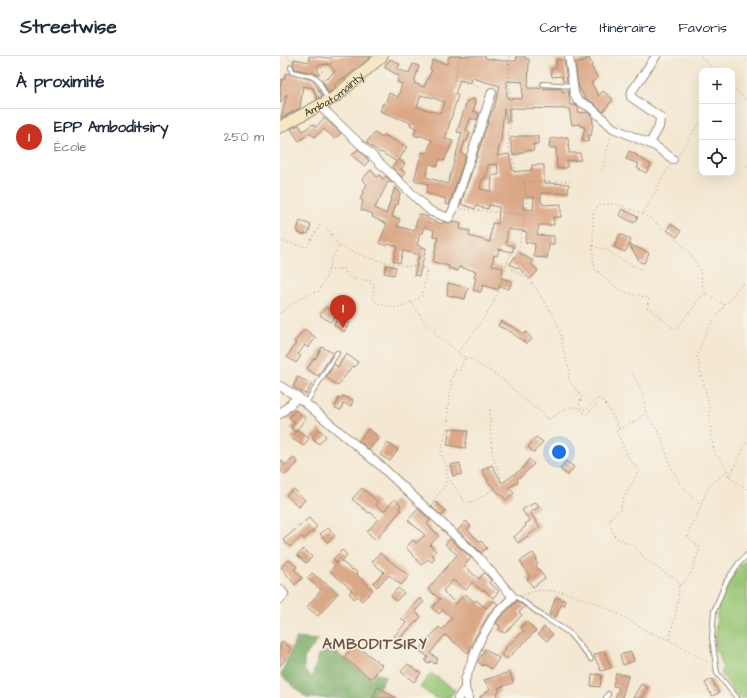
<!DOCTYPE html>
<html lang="fr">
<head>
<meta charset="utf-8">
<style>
	body { margin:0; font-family:"Architects Daughter",sans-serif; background:#f2f2f3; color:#1f2937 }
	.controls { position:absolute; right:12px; top:12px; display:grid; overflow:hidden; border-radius:8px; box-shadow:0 4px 16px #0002 }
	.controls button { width:36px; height:36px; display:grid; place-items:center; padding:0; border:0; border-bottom:1px solid #e0e1e3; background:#fff; color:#1f2937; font:20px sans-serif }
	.you { position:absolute; left:279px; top:396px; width:14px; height:14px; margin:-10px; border:3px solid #fff; border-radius:50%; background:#1a73e8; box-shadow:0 0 0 6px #1a73e833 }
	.badge { display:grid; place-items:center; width:26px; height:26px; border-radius:50%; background:#c8321e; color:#fff; font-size:13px; font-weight:700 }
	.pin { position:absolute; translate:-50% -33px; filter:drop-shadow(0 1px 2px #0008) }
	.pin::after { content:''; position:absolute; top:21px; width:14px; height:12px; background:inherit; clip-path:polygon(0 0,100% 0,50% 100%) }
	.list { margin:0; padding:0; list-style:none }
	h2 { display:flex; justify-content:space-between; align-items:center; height:52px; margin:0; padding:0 16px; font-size:17px }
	h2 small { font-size:13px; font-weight:400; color:#747a83 }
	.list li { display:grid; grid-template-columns:26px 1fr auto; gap:12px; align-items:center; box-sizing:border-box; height:56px; padding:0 16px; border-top:1px solid #e0e1e3 }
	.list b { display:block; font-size:15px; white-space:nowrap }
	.list p { margin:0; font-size:13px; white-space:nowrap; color:#747a83 }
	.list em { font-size:13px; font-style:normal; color:#747a83 }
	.icon { flex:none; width:22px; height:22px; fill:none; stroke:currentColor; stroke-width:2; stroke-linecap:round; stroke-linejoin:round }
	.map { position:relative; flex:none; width:467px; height:642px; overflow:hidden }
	header { display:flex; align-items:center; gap:24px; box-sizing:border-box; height:56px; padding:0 20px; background:#fff; border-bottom:1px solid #e0e1e3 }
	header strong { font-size:19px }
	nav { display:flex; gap:22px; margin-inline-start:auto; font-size:14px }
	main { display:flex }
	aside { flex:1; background:#fff }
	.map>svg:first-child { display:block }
	.green { fill:#97c674; stroke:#697849 }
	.forest { fill:#79ab66; stroke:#5a6a42 }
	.building { fill:#dba887; fill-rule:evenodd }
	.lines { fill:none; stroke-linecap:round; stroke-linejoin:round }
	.lane-casing { stroke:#988978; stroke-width:6 }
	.street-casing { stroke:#988978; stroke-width:10 }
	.secondary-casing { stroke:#988978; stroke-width:13 }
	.path { stroke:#988978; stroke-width:1; stroke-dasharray:1 3; stroke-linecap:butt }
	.lane { stroke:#fff; stroke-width:4 }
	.street { stroke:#fff; stroke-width:8 }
	.secondary { stroke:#f7e8c3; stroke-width:11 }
	.labels { text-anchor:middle; stroke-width:3; stroke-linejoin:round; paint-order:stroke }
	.street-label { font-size:11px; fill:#3b2a1e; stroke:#f7f3e8 }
	.district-label { font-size:15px; font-weight:bold; letter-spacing:1px; fill:#735643; stroke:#f7f3e8 }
</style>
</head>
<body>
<header>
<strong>Streetwise</strong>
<nav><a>Carte</a><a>Itinéraire</a><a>Favoris</a></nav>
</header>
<main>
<aside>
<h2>À proximité<small></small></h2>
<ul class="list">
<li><span class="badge">1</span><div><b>EPP Amboditsiry</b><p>École</p></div><em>250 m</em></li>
</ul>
</aside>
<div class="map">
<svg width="467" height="642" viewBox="0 0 467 642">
	<rect width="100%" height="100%" fill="#f7f3e8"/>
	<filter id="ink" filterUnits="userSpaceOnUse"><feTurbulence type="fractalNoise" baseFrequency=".025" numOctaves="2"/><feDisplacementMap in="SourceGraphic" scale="8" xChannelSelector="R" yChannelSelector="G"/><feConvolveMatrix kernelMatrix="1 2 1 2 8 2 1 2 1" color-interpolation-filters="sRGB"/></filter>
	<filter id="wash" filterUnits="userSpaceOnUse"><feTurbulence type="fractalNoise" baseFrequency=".012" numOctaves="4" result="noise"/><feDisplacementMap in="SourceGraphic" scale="16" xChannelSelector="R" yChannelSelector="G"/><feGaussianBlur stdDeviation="0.9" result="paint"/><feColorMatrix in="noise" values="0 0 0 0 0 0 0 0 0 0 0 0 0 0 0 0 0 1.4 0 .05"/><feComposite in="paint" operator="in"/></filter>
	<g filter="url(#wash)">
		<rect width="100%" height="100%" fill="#f4e8d3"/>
		<g class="green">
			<polygon points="467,503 467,642 458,642 441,617 443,614 439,597 434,595 437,558 439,547 448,527 459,509"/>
			<polygon points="151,617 175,634 169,642 155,642 140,631"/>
		</g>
		<polygon class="forest" points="16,582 38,584 24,602 24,614 32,622 39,599 52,593 78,614 106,620 93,642 27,642 1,619"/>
		<g id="blocks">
			<g class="building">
				<polygon points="29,0 51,2 53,0 91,0 64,23 63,22 54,30 55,32 48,37 42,24 46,22 47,23 55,15 49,8 38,9 38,19 36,18 15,13 13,8 14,3 29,6"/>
				<path d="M169,0H205V2L222,5H237L236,0H245L246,3H249L248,32L282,33V36L288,35L290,49H294L298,51L299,57L307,56L312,60L313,67L311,80L309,79L308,86L302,84L305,71L300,70V68L292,69L289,53L229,52V66L227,67L224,53L221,84L217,100L229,98L233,115L234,114V116L252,114V109H264V127L289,128L288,137H261V147H263V149L281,148V161H273L274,169H259L257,179L274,180V188H269L267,202L254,201L255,188L245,186L247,176L228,173L226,188L234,190L232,196L219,193L217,200L214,199L212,209L223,212L221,222L232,225L229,233L219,230L218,234L203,229L201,236L193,234L196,222H194L196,215L179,211L178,215L168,212L169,210L153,206L158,181L153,180L154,174L144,171L142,177H140L137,189L146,192L139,220L134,219L139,199L123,195L120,207L113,205L117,190L108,188L107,190L99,187L107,168L92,161L93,158L81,154L83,145L80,143L87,128L82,123L91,114L97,121L99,119L103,123L106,120L113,127L108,126L95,152L106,158L115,131L120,137L118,149L116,148L112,161L120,163L117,170L134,175L139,158L148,161L147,163L162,168L163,166L169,167L174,165L181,167L180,173L190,175L189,180L210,186L212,167L218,168L219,151L209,149L208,153L196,150L195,153L181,148L212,55H213L220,30L192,22L191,27L180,24L175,38L178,39L165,83L173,85L164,105L160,103L157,110L151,108H149L146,121L168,128L182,77L177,76L187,45L195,43L194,47H196L193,55L199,57L197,64L191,62L186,74L190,76L187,85H185L181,97L186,99L169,149L165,148L166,143L146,137L148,128L134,124L142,96L147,97L152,84L139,79V81L134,79L136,72L130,69L131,67L100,55L103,47L105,48L109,37L118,41L122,28L117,26L119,20L104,11L107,6H109L110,3L120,8L117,13L129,17L133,8L139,10L134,27L144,31L152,14L150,13L153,4L167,8ZM227,25L243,26L242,43L227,42ZM141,39L146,41L147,40L165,46L161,56L160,55L159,57L137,51ZM217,108L219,119H212L211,135L200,133L202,123H205L208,109ZM243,141H254L253,154L243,152Z"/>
				<polygon points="309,2 312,9 311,10 318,22 311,27 319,40 323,35 333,43 323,56 314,47 305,42 299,32 295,7 301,5 301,6"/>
				<polygon points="276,4 284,4 287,25 283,25 282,20 272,21 271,13 276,12"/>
				<polygon points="6,17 33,24 42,40 37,43 33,32 23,30 20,52 1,62 7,38 0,47 0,31 2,23 4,24"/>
				<polygon points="44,62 61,77 55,83 44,73 34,81 30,77 19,85 11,73 19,69 23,75 33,68 36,71"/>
				<polygon points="95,77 102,82 104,79 127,91 119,104 125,108 121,113 125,117 122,121 112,111 117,106 101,96 100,97 86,86"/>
				<polygon points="240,80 258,80 258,88 253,88 254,94 243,95 243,97 233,99 230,82"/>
				<polygon points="288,81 289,97 300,97 301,104 287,105 287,112 277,112 276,92 269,92 270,83"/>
				<polygon points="78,93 89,105 84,110 72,99"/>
				<polygon points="349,95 357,99 357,100 371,109 366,117 357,112 359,108 346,103"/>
				<polygon points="342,153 358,161 354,167 339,159"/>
				<polygon points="20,165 31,169 28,178 25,177 25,179 18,177 19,175 17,174"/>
				<polygon points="391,168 401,175 397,181 387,174"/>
				<polygon points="340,178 351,184 345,196 334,191"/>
				<polygon points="349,188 369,197 364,207 360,206"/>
				<polygon points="238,196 253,205 251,208 258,215 250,223 238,211 237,212 230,208"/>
				<polygon points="106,209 116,211 114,219 104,217"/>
				<polygon points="168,227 188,232 185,243 167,239"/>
				<polygon points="46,251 56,258 50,266 40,259"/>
				<polygon points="59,260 70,267 64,276 54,269"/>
				<polygon points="221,265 235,272 244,278 246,276 252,283 247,288 231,276 218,270"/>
				<polygon points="25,273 35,281 35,283 28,292 25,289 18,298 21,300 16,307 7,301 16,287 14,286"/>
				<polygon points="42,291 53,297 38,320 27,313 34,302 35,303"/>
				<polygon points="66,298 78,306 75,311 72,310 58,330 46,321 54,308 58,311"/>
				<polygon points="18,321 32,328 26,338 13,331"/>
				<polygon points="63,340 73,344 71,350 63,347 61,354 55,352 59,342 61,343"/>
				<polygon points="15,354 26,362 15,376 11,372 15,366 9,362"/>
				<polygon points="170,372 188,375 185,392 167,389"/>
				<polygon points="39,373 46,380 39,388 32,381"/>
				<polygon points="88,373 99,382 89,393 79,385"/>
				<polygon points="17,374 29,382 24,390 11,382"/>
				<polygon points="256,381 263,386 254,396 248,391"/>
				<polygon points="108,387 118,394 110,405 100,399"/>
				<polygon points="14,402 18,407 5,419 0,414 0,403 5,409"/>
				<polygon points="249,403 254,408 243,419 237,423 238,426 228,432 234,437 226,444 207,425 208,424 202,414 212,409 222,427 242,413"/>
				<polygon points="286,405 294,411 288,419 280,413"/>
				<polygon points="180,407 182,418 173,420 170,409"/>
				<polygon points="82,432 98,446 96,449 104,455 115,443 121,449 119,452 121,454 96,484 87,476 98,463 90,456 89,457 72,443"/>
				<polygon points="14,433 25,444 19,451 6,439"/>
				<polygon points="156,446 166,455 162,460 151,450"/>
				<polygon points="256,446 259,451 250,456 260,471 238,487 234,481 246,470 245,468 250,465 242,454"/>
				<polygon points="138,453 150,464 147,468 159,480 150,489 156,495 152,499 155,502 152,506 148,503 141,509 126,491 133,484 136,487 145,479 128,464"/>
				<polygon points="29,462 37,471 24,483 22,480 10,491 3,484"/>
				<polygon points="186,465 191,470 187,473 200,486 201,485 207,492 201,497 178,474"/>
				<polygon points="48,472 55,480 47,486 40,478"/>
				<polygon points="170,483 191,502 184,510 199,523 204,517 211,524 209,527 219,535 213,542 204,534 202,535 192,526 186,534 173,524 163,535 176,548 185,538 195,546 196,544 206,552 213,544 218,548 210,556 195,581 188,597 165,579 150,597 158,603 155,608 151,605 148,608 145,605 148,601 139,594 159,571 162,574 172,562 163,554 159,558 152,552 160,543 148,533 177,499 165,488"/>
				<polygon points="24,493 32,501 26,507 17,499"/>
				<polygon points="62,494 67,499 61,505 72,514 73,513 78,517 77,519 93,534 82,545 77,540 74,543 69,537 72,534 50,515 57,507 53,503"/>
				<polygon points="100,497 129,520 121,529 109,519 97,531 93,527 104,516 92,506"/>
				<polygon points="253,497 257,503 255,504 258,508 256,510 265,522 253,531 247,523 250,521 240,505"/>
				<polygon points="9,504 17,511 14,513 22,522 15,529 1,511"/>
				<polygon points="32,517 58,537 38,560 27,551 41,534 27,522"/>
				<polygon points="118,532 124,537 116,545 111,540"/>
				<polygon points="276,541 286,545 284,550 281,549 276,561 269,559"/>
				<polygon points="140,542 144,546 135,555 141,561 118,584 114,580 126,567 121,562"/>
				<polygon points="237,545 245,551 239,556 242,559 225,577 218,574 221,571 216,567 219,562"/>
				<polygon points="246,565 256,575 227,603 221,599 226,593 225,592 244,575 241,572"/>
				<polygon points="264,571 273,578 267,585 258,578"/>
				<polygon points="2,585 11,592 8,597 9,598 0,610 0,589"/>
				<polygon points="74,588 102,609 92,622 90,622 64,602"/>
				<polygon points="205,593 219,602 212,613 204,608 203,610 198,606"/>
				<polygon points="324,595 331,612 321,615 314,599"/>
				<polygon points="351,596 354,605 343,609 340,599"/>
				<polygon points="128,608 141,617 134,626 121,616"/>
				<polygon points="230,616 233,627 218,632 220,635 216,639 219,642 199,642 210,633 204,624"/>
				<polygon points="336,617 348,620 342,642 335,642 339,631 333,630"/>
				<polygon points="312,618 322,619 320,631 311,630"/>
				<polygon points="432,623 439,637 432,640 425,627"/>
				<polygon points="361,628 368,631 363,642 353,642"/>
				<polygon points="98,631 116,642 92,642"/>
			</g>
		</g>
	</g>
	<g filter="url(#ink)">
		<use href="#blocks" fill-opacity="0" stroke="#988978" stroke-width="1"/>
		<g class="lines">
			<defs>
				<g id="lane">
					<polyline points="11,11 12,16 35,21 38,24 48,44"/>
					<polyline points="263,28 293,30"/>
					<polyline points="26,347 57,297"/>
					<polyline points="233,541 237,541 264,561 288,576 311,603"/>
					<polyline points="326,642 328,638"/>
					<polyline points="457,642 437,617 432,582 434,555 446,526 459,507 467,499"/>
				</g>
				<g id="street">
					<polyline points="289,0 294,37 297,44 310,51 333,72 375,90 393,103"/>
					<polyline points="40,50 148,153 152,156 169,162 174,152 212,36"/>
					<polyline points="370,87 379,71 380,61 351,41 352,35 376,0"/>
					<polyline points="0,330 18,341 102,411 199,502 233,541 215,559 200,584 185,624 185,632 188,642"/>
					<polyline points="0,358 18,341"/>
					<polyline points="0,533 4,538 0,543"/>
					<polyline points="178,642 185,632"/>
				</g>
				<g id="secondary">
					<path id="s1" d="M0,71L55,41L102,0"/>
				</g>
			</defs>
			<use href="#lane" class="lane-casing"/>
			<use href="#street" class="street-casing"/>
			<use href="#secondary" class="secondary-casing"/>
			<g class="path">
				<polyline points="7,0 10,5"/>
				<polyline points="180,0 174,23 204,33"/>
				<polyline points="421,0 435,15"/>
				<polyline points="297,4 308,0"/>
				<polyline points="39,18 42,16 41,10 52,7 50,0"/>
				<polyline points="452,32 467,44"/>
				<polyline points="399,98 422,63"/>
				<polyline points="390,109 363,158 336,148 319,149 313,156 313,202 315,213 337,232 347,237 369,242 367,251 392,271 397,272 424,237 445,249"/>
				<polyline points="466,110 467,109"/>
				<polyline points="322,114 331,79"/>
				<polyline points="245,126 293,125"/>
				<polyline points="182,153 245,159"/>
				<path d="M363,158C382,171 409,191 419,212C423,222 419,228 427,238"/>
				<path d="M0,185L27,191L40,169C51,172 52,182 59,190"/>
				<polyline points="313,190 327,194 338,202 362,214"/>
				<polyline points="227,207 229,208 232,213 245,221 255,231 276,264 282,282 282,289 290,316 288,320 289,324 302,341 299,350 302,353 306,354 318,342 320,345 322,343 336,365 339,373 354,366 366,357"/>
				<polyline points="48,215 63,212 69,222 92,225 94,228 93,241 95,245 100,248 116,252 131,246 146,268 155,273 154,277 185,302 179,315 175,314 172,321 168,352 168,369 161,394 162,401 167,411 166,428 152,447"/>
				<polyline points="467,225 458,232 433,265 425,279 417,301 429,348 431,379 435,398 447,412 449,421 467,433"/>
				<polyline points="131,246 142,240 147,213 136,210"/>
				<path d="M0,257C10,250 25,236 38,236L46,222L51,204L59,190C81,200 94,204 117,208C123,210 130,211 136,210L143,177L150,163"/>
				<path d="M178,296L194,276L210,253L219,234L228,204L232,197L239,191L247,148L244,125L238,123C236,112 231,101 229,90C227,79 231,70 231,59C230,39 229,20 229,0"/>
				<polyline points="186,302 193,304 197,308 220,321 251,350 259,354 265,361 269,363 284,354 291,351 297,351 305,358 307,358 320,345"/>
				<polyline points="352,317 362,336 366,357 381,381 390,408 400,428 420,449"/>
				<path d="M339,373L336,375L349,402L358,414C354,429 342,437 341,453L331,461L329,467L335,481L354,490L363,499L361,501C369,506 377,512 385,517C389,519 393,520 396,523C404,530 392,573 389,584"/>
				<polyline points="450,420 467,385"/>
				<path d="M168,421L183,444L188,447C197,444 217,433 220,424C222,418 216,412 215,406C210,389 210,371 210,353"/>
				<path d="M399,529C412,523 415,504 420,492L408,481C410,468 415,465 419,455C423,446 423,439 429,431C435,425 443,421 447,413"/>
				<polyline points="243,539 252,536 265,534 286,537 319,548 349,564 366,575 389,584 430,607"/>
			</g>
			<use href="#lane" class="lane"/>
			<use href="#street" class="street"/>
			<use href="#secondary" class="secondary"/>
		</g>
	</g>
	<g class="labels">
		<g class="street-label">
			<text dy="4" stroke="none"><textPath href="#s1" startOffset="63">Ambatomainty</textPath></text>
		</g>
		<g class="district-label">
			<text x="95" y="593">AMBODITSIRY</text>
		</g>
	</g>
</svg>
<div class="controls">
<button>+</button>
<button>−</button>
<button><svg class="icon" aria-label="locate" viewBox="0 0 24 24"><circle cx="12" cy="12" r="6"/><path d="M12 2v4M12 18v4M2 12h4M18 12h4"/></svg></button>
</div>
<div class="you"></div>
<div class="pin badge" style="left:63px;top:272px">1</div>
</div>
</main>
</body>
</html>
